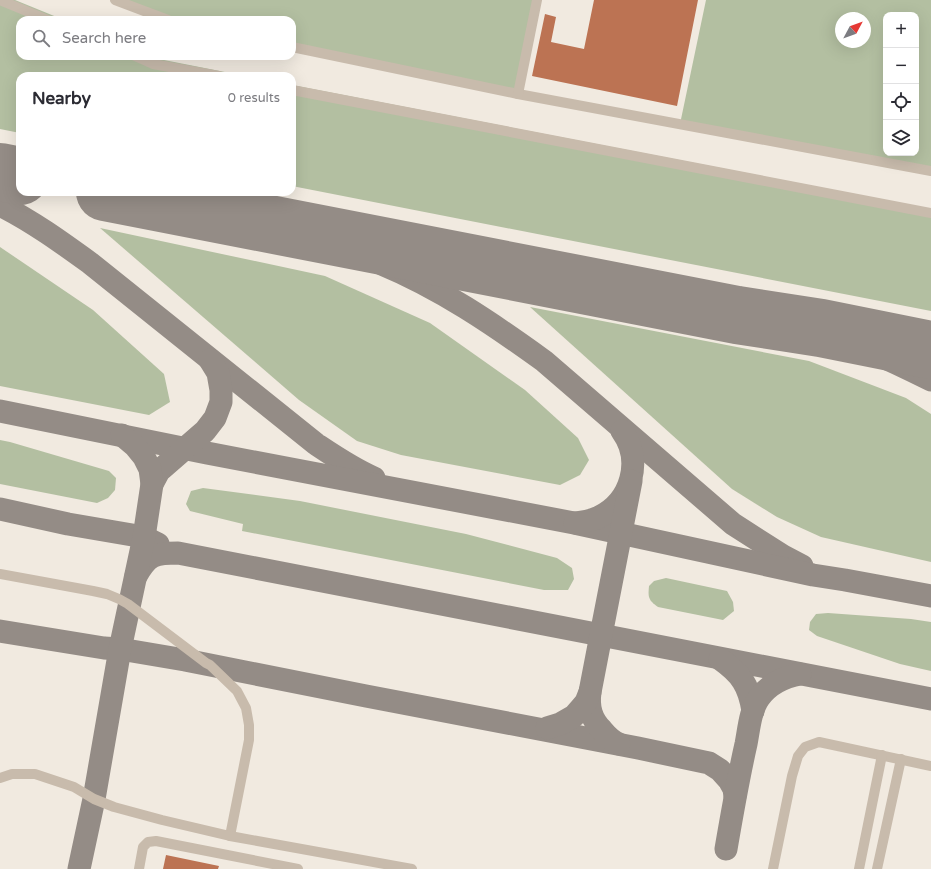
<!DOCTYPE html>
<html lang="en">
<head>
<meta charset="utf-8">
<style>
	body { margin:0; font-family:"Varela Round",sans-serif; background:#f7f7f7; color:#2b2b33 }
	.controls { position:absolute; right:12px; top:12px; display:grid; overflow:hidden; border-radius:8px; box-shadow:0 4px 16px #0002 }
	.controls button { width:36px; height:36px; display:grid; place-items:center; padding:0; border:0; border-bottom:1px solid #e1e1e2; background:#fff; color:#2b2b33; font:20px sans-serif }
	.compass { position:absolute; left:835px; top:12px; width:36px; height:36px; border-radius:50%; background:#fff; box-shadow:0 4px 16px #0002; rotate:49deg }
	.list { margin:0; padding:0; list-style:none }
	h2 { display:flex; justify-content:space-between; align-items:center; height:52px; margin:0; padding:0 16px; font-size:17px }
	h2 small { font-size:13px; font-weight:400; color:#7c7c81 }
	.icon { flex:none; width:22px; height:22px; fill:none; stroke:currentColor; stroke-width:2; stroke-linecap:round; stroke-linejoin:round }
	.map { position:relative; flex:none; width:931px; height:869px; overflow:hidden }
	.search { position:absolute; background:#fff; box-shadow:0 4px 16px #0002; left:16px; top:16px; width:280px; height:44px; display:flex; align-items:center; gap:10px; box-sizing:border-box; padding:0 14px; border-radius:12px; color:#7c7c81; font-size:15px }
	.panel { position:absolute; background:#fff; box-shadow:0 4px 16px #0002; left:16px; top:72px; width:280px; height:124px; border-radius:12px }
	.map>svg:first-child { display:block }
	.green { fill:#b3bfa1; fill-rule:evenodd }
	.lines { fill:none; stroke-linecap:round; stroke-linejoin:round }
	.taxiway { stroke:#948c86; stroke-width:23 }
	.runway { stroke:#948c86; stroke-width:58 }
	.building { fill:#bc7353 }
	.minor { stroke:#c8bbac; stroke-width:10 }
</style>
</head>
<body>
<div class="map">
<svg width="931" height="869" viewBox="0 0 931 869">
	<rect width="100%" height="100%" fill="#f1eae0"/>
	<g class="green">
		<polygon points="0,0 15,0 64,20 20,20 20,56 151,56 159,59 245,76 20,76 20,133 0,129"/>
		<polygon points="122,0 537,0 518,94 292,47 292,20 169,20"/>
		<path d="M706,0H931V169L680,124ZM886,15H916V153H886ZM841,18H865V42H841Z"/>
		<polygon points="292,85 931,209 931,311 292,186"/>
		<polygon points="100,228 325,276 430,323 525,390 578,438 589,460 580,475 560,485 401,455 357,441 299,400"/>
		<polygon points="0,247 93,310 164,374 170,402 149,415 0,386"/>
		<polygon points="530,307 809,361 906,398 931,414 931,562 821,537 777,517 732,489"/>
		<polygon points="0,440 10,442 109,471 116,478 115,490 108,498 97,503 0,484"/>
		<polygon points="203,488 300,501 466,534 557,558 572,568 574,579 568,590 544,590 242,531 243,524 190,511 186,504 191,491"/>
		<path d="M666,578L727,591L733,602L734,611L723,620L658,607C648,600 648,597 649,586L654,581Z"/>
		<polygon points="828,613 911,619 931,622 931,671 900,664 817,636 809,630 810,622 816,614"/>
	</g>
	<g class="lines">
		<g class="taxiway">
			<path d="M0,205C32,221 61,242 90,263L316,444C334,456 353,469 374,478"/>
			<path d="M276,225C312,238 348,249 382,264C440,288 493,324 544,361L733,524L783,556L802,566"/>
			<path d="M737,315C758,319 780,321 800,327C846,339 889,359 931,380"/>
			<polyline points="0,411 207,453 574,523 813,575 845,580 931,596"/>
			<polyline points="152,484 159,471 205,431 215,418 221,402 221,390 218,373 210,360"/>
			<polyline points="0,509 68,524 144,537 158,544"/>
			<path d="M575,523C583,522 592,521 599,517C632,501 643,460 622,431"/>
			<path d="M136,576C148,555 154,553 178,553L931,699"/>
			<polyline points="0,631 104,648 120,649 185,660 366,696 638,748 709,763 720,770 729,780 734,789 735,796"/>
			<path d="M720,659C741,674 749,685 753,711"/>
			<path d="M590,692C588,707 591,719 602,730C607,736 612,741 619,744"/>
			<polyline points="547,728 560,724 574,716 581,708 586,702 590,692 601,635 631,481"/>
			<path d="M726,849C732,814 738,779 746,744C749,729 750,711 759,698C769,684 784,677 800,674"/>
			<polyline points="79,869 94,799 120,649 144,537 152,484 150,469 144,457 135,446 122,435"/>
		</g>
		<g class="runway">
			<polyline points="0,172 20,176"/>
			<polyline points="105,192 737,315 821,328 931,350"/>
		</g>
	</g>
	<g class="building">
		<polygon points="594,0 698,0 677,106 532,76 545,14 556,17 551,42 584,49"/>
		<polygon points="166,855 219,866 218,869 163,869"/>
	</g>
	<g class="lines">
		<g class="minor">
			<polyline points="0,0 48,20"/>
			<polyline points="115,0 168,20"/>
			<polyline points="292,47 518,94 931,171"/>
			<polyline points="135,56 153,64 219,76"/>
			<polyline points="292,90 931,213"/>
			<polyline points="518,94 537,0"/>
			<polyline points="0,574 93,591 107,594 119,599 128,604 206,663 210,665 237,691 246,708 249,725 249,740 230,836"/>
			<polyline points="0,778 12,774 35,774 74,787 94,799 114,807 162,820 230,836 412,869"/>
			<polyline points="139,869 143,847 148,842 156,841 298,869"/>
			<polyline points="773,869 792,776 798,756 805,747 819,742 931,766"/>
			<polyline points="859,869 882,755"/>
			<polyline points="877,869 901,759"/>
		</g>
	</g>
</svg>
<div class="controls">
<button>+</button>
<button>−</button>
<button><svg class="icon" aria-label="locate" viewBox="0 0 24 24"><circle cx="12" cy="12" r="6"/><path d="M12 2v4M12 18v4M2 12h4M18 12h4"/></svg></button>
<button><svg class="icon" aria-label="layers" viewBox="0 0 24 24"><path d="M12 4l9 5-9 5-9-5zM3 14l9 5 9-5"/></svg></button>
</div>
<svg class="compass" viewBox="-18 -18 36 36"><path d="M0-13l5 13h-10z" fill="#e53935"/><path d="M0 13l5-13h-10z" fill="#7c7c81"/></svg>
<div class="search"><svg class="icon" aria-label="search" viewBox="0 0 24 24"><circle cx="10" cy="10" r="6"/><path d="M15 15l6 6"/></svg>Search here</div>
<section class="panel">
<h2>Nearby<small>0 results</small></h2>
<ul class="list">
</ul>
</section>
</div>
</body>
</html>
